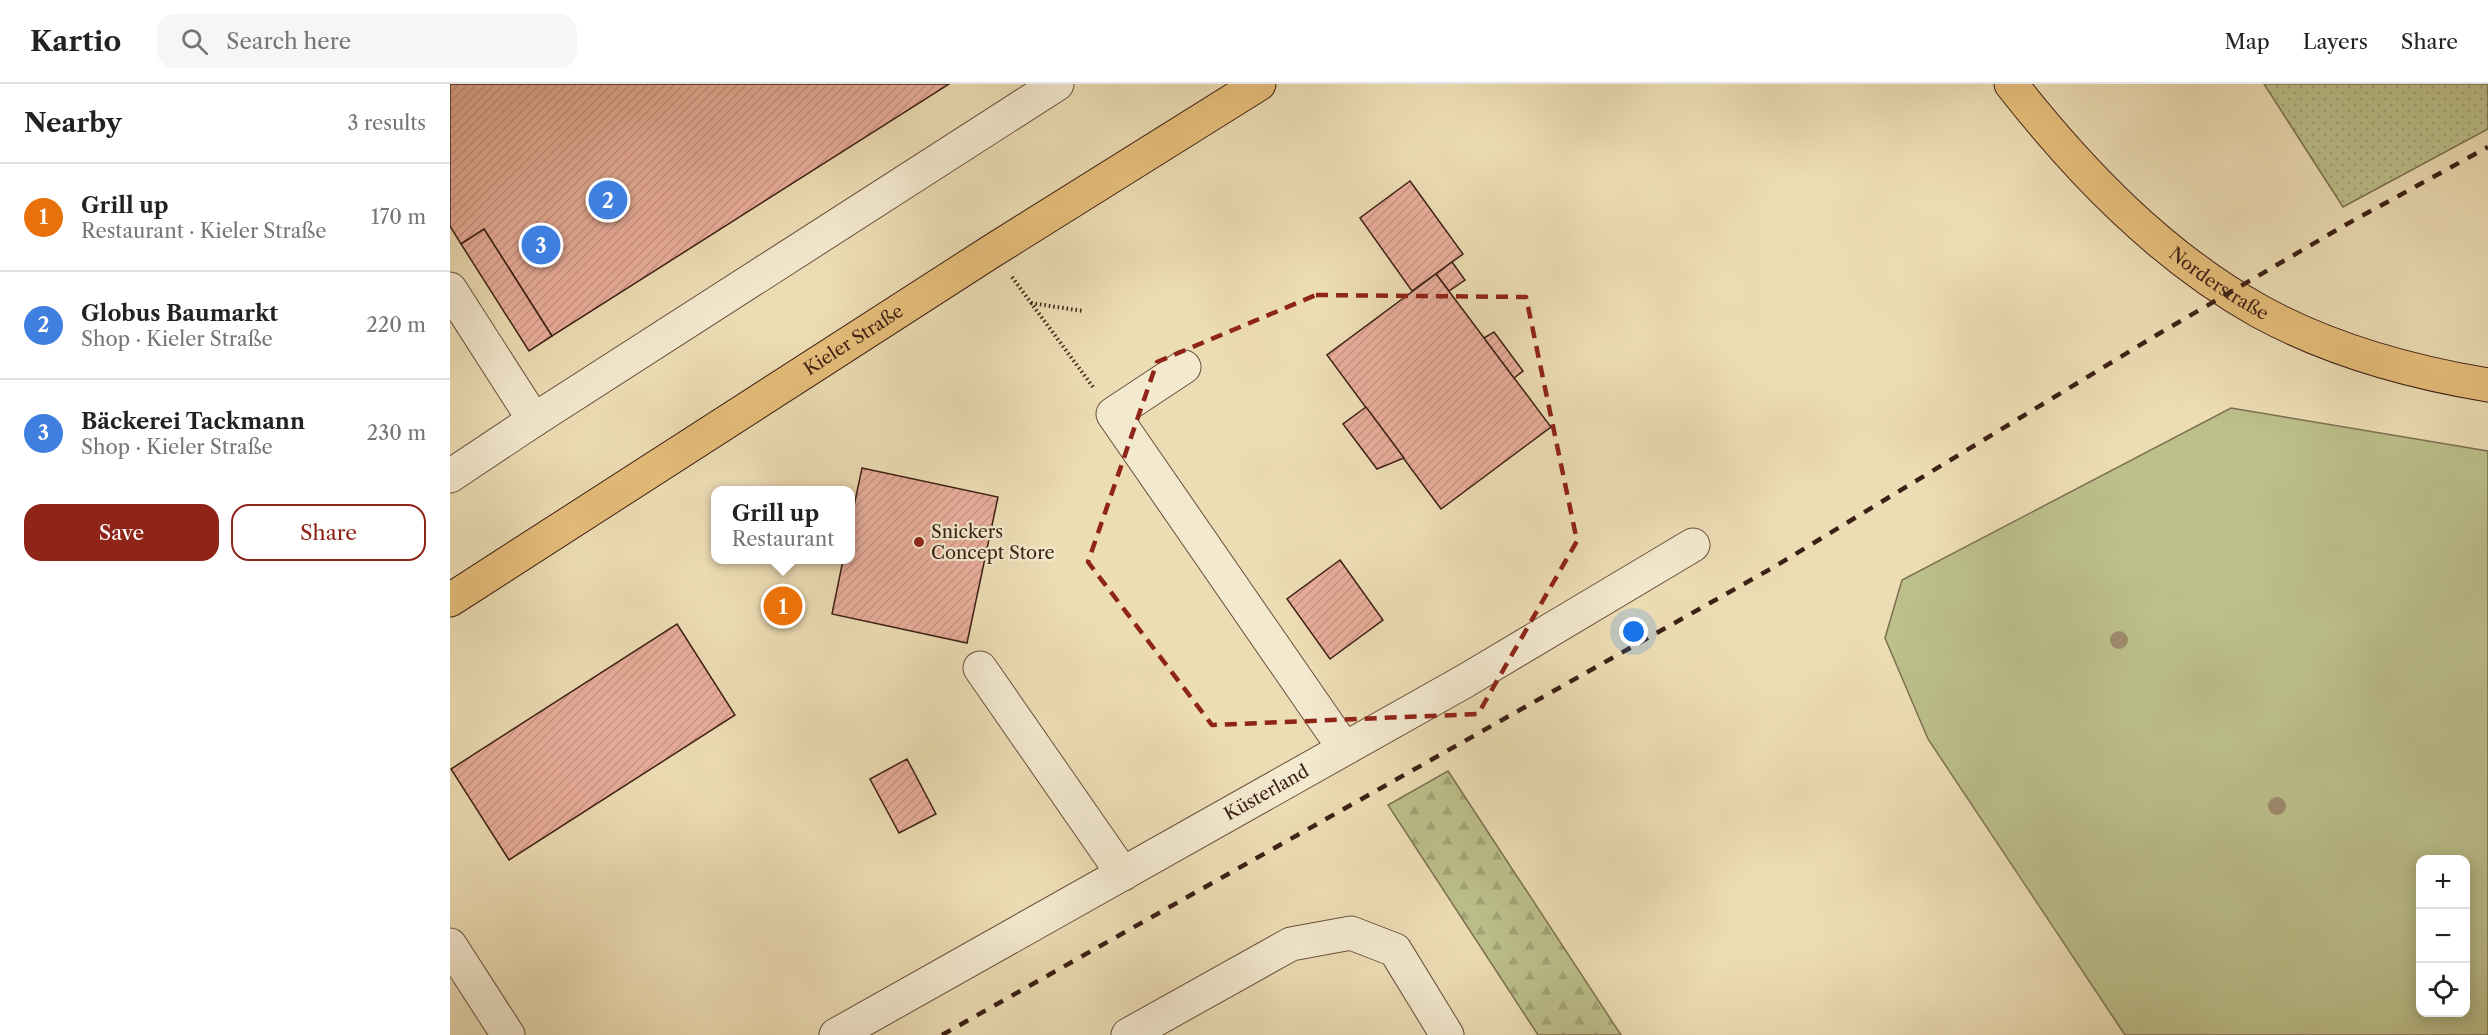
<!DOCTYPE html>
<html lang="en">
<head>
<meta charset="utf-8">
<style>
	body { margin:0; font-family:"Libre Caslon Text",serif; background:#f6f6f6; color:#222 }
	.controls { position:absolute; right:18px; bottom:18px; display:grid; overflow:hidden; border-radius:12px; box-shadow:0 3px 15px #0003 }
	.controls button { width:54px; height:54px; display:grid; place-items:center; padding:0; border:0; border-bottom:2px solid #e0e0e0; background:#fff; color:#222; font:30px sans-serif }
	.you { position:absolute; left:1184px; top:548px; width:21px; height:21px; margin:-15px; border:4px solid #fff; border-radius:50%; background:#1a73e8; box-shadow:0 0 0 9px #1a73e833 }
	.badge { display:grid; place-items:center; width:39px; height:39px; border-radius:50%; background:#8f2418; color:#fff; font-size:20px; font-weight:700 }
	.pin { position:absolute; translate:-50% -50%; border:3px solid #fff; box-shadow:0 2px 6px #0006 }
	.popup { position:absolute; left:261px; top:402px; width:144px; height:78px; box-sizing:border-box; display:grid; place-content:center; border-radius:12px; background:#fff; filter:drop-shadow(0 2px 4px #0005); font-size:20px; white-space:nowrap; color:#767676 }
	.popup b { font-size:22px; color:#222 }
	.popup::after { content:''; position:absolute; left:50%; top:100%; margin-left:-12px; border:12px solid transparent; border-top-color:#fff }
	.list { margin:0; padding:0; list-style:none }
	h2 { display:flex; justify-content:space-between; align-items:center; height:78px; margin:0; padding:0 24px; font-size:26px }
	h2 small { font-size:20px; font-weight:400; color:#767676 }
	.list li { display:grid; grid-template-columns:39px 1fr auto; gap:18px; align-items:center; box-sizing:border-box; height:108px; padding:0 24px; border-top:2px solid #e0e0e0 }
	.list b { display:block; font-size:22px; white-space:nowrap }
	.list p { margin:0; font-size:20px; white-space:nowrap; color:#767676 }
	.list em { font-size:20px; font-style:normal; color:#767676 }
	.actions { display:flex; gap:12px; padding:18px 24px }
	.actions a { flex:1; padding:14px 0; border:2px solid #8f2418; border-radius:18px; text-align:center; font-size:21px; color:#8f2418 }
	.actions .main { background:#8f2418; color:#fff }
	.icon { flex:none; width:33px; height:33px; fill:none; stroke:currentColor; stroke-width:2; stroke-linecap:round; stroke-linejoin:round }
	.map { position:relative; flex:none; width:2038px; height:951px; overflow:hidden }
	header { display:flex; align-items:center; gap:36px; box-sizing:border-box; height:84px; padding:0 30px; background:#fff; border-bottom:2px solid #e0e0e0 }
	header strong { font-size:28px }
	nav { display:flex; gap:33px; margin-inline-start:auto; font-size:21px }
	.search { width:420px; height:54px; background:#f6f6f6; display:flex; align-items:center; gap:15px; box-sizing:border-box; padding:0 21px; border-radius:18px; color:#767676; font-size:22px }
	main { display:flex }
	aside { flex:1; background:#fff }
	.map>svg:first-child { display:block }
	.grass { fill:url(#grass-dots); stroke:#7c7050; stroke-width:1.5 }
	.forest { fill:url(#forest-firs); stroke:#7c7050; stroke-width:1.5 }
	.park { fill:#bcc08b; stroke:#7c7050; stroke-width:1.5; fill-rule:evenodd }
	.building { fill:url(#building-hatch); stroke:#3d2015; stroke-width:1.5 }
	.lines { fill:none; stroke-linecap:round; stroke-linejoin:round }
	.minor-casing { stroke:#694f3d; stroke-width:35 }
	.major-casing { stroke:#3d2015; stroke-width:35 }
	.path { stroke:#3d2015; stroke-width:4; stroke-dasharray:1.5 3; stroke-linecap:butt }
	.minor { stroke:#f3e9cf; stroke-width:33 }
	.major { stroke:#e6be7a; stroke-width:33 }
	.rail { stroke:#3d2015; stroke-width:4.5; stroke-dasharray:10 10; stroke-linecap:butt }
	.tree { fill:#9e8b6d }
	.marked { fill:none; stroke:#8f2418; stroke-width:4.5; stroke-dasharray:12 8; stroke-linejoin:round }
	.poi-dot { fill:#8f2418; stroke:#f3e9cf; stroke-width:2 }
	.labels { text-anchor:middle; stroke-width:4.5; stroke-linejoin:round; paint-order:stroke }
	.street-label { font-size:18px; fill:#3d2015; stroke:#f3e9cf }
	.poi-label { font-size:18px; fill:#3d2015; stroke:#f3e9cf; text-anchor:start }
</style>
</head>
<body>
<header>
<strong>Kartio</strong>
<div class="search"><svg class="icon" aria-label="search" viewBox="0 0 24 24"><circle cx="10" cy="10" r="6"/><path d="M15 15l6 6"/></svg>Search here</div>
<nav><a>Map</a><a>Layers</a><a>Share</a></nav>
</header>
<main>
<aside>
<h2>Nearby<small>3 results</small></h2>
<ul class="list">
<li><span class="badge" style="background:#e8710a">1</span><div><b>Grill up</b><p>Restaurant · Kieler Straße</p></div><em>170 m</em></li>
<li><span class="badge" style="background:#3f7fe0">2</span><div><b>Globus Baumarkt</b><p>Shop · Kieler Straße</p></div><em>220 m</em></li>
<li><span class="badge" style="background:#3f7fe0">3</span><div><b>Bäckerei Tackmann</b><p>Shop · Kieler Straße</p></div><em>230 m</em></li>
</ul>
<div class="actions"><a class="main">Save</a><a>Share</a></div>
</aside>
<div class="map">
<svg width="2038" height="951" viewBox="0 0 2038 951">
	<defs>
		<pattern id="grass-dots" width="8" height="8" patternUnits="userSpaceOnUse" patternTransform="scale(1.5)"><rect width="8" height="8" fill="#bcc08b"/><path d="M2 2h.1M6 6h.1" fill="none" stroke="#a2a577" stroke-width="1.8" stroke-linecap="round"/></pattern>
		<pattern id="forest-firs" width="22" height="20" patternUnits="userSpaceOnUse" patternTransform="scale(1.5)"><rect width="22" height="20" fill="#bcc08b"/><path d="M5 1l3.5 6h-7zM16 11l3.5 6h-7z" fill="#a2a577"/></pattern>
		<pattern id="building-hatch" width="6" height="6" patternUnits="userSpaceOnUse" patternTransform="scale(1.5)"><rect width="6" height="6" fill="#e9ae9b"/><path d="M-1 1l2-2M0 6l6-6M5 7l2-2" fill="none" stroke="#c99585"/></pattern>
	</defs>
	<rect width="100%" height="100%" fill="#edddb5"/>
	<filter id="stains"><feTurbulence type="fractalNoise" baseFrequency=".00333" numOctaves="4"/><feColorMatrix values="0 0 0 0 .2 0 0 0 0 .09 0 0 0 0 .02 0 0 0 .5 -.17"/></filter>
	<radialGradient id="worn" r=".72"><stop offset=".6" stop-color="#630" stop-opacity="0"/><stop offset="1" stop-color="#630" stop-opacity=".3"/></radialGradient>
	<polygon class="grass" points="1814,0 2038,0 2038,45 1893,123"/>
	<polygon class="forest" points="998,687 1171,951 1088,951 938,721"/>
	<path class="park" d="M1781,324L2038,367V951H1675L1478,655L1435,554L1452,496ZM1970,776H2016V928H1970Z"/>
	<g class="building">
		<polygon points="0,0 499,0 102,252 34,145 11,160 0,142"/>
		<polygon points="960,97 1013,170 962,207 910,134"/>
		<polygon points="34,145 102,252 79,267 11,160"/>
		<polygon points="1002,178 1015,196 999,207 986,190"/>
		<polygon points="986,190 1101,343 991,425 877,271"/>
		<polygon points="1044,248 1073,287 1064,294 1034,254"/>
		<polygon points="916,323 954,374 927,385 893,340"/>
		<polygon points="412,384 548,413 517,559 382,530 393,476 400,476 400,441"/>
		<polygon points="890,476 933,536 880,575 837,515"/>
		<polygon points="227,540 285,631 59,776 1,685"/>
		<polygon points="457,675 486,730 449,749 420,695"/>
	</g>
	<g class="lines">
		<defs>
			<g id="minor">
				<polyline points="0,205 84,336"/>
				<polyline points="734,283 663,330 894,664"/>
				<polyline points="0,392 84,336 607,0"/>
				<polyline points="530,584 673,790"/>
				<polyline points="0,861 58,951"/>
				<path id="s1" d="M386,951L1015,597L1243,461"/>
				<polyline points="678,951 841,860 901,849 945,866 997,951"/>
			</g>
			<g id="major">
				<path id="s2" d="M1561,0C1630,88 1711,172 1809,227C1878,265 1960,288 2038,301"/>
				<path id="s3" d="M0,516L542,167L809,0"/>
			</g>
		</defs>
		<use href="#minor" class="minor-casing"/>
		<use href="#major" class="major-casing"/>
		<g class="path">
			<polyline points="562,193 643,303"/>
			<polyline points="581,219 633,227"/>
		</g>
		<use href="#minor" class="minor"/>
		<use href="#major" class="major"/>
		<polyline class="rail" points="492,951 1324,483 1705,252 1897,140 2038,63"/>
	</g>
	<g class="tree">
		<circle cx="1669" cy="556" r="9"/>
		<circle cx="1827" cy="722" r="9"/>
	</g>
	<path class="marked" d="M866,211L1076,213L1127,457L1028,630L762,641L638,478L707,278Z"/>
	<circle class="poi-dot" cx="469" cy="458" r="6"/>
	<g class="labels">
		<g class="street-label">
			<text dy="6" stroke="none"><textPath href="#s2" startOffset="290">Norderstraße</textPath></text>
			<text dy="6" stroke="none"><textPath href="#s3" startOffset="480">Kieler Straße</textPath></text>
			<text dy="6" stroke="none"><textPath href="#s1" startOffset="494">Küsterland</textPath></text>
		</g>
		<g class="poi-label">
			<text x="481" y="454">Snickers<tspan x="481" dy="21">Concept Store</tspan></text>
		</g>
	</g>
	<rect width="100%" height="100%" filter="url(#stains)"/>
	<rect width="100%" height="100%" fill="url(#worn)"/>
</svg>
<div class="controls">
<button>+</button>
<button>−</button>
<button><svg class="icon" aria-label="locate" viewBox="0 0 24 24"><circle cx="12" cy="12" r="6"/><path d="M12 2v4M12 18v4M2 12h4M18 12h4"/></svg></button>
</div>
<div class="you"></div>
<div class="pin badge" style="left:333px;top:522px;background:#e8710a">1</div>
<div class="popup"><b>Grill up</b>Restaurant</div>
<div class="pin badge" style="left:158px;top:116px;background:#3f7fe0">2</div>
<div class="pin badge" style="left:91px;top:161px;background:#3f7fe0">3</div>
</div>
</main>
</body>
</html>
